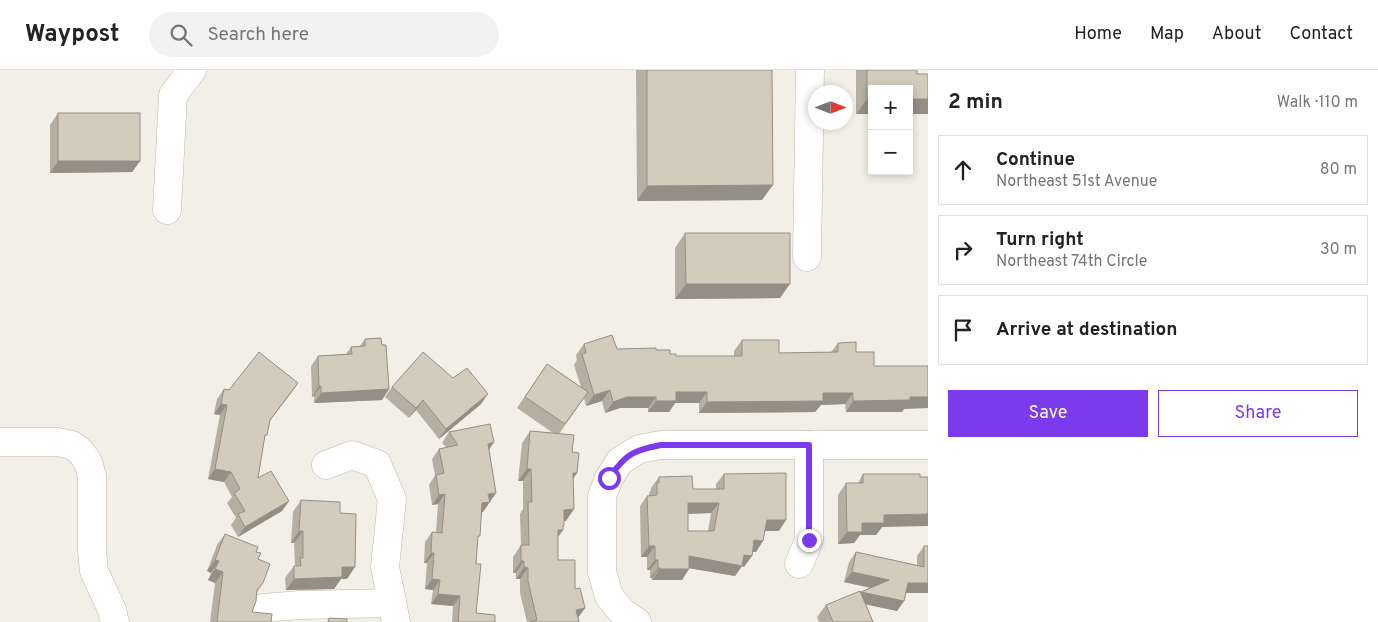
<!DOCTYPE html>
<html lang="en">
<head>
<meta charset="utf-8">
<style>
	body { margin:0; font-family:Overpass,sans-serif; background:#f2f2f2; color:#222 }
	.controls { position:absolute; right:15px; top:15px; display:grid; overflow:hidden; border-radius:0px; box-shadow:0 2px 8px #0003 }
	.controls button { width:45px; height:45px; display:grid; place-items:center; padding:0; border:0; border-bottom:1px solid #e0e0e0; background:#fff; color:#222; font:25px sans-serif }
	.compass { position:absolute; left:808px; top:15px; width:45px; height:45px; border-radius:50%; background:#fff; box-shadow:0 2px 8px #0003; rotate:90deg }
	.stop { position:absolute; width:15px; height:15px; margin:-11px; border:4px solid #7c3aed; border-radius:50%; background:#fff }
	.stop.end { background:#7c3aed; border-color:#fff; box-shadow:0 1px 5px #0008 }
	.list { margin:0; padding:0; list-style:none }
	h2 { display:flex; justify-content:space-between; align-items:center; height:65px; margin:0; padding:0 20px; font-size:21px }
	h2 small { font-size:16px; font-weight:400; color:#767676 }
	.list li { display:grid; grid-template-columns:32px 1fr auto; gap:15px; align-items:center; box-sizing:border-box; height:70px; margin:0 10px 10px; padding:0 10px; border:1px solid #e0e0e0; border-radius:0px }
	.list b { display:block; font-size:19px; white-space:nowrap }
	.list p { margin:0; font-size:16px; white-space:nowrap; color:#767676 }
	.list em { font-size:16px; font-style:normal; color:#767676 }
	.actions { display:flex; gap:10px; padding:15px 20px }
	.actions a { flex:1; padding:11px 0; border:1px solid #7c3aed; border-radius:0px; text-align:center; font-size:18px; color:#7c3aed }
	.actions .main { background:#7c3aed; color:#fff }
	.icon { flex:none; width:28px; height:28px; fill:none; stroke:currentColor; stroke-width:2; stroke-linecap:round; stroke-linejoin:round }
	.map { position:relative; flex:none; width:928px; height:552px; overflow:hidden }
	header { display:flex; align-items:center; gap:30px; box-sizing:border-box; height:70px; padding:0 25px; background:#fff; border-bottom:1px solid #e0e0e0 }
	header strong { font-size:24px }
	nav { display:flex; gap:28px; margin-inline-start:auto; font-size:18px }
	.search { width:350px; height:45px; background:#f2f2f2; display:flex; align-items:center; gap:12px; box-sizing:border-box; padding:0 18px; border-radius:28px; color:#767676; font-size:19px }
	main { display:flex }
	aside { flex:1; background:#fff }
	.map>svg:first-child { display:block }
	.lines { fill:none; stroke-linecap:round; stroke-linejoin:round }
	.minor-casing { stroke:#bdb8a9; stroke-width:29 }
	.minor { stroke:#fff; stroke-width:28 }
	.wall { fill:#b5afa2; fill-rule:evenodd }
	.shaded-wall { fill:#948f84 }
	.building { fill:#d3ccbc; stroke:#948f84; fill-rule:evenodd }
	.route { stroke:#7c3aed; stroke-width:6 }
</style>
</head>
<body>
<header>
<strong>Waypost</strong>
<div class="search"><svg class="icon" aria-label="search" viewBox="0 0 24 24"><circle cx="10" cy="10" r="6"/><path d="M15 15l6 6"/></svg>Search here</div>
<nav><a>Home</a><a>Map</a><a>About</a><a>Contact</a></nav>
</header>
<main>
<div class="map">
<svg width="928" height="552" viewBox="0 0 928 552">
	<rect width="100%" height="100%" fill="#f2efe6"/>
	<g class="lines">
		<defs>
			<g id="minor">
				<polyline points="167,140 173,25 192,0"/>
				<polyline points="807,187 810,0"/>
				<polyline points="0,372 57,372 72,375 81,382 88,392 92,406 92,481 94,501 112,540 115,552"/>
				<polyline points="326,395 352,385 377,394 392,429 385,497 396,552"/>
				<polyline points="799,494 809,470 809,375"/>
				<polyline points="263,538 300,535 392,533"/>
				<polyline points="637,552 623,543 609,526 602,502 602,426 609,408 620,391 639,379 661,375 928,375"/>
			</g>
		</defs>
		<use href="#minor" class="minor-casing"/>
		<use href="#minor" class="minor"/>
	</g>
	<g class="wall">
		<polygon points="636,0 772,0 762,130 637,131"/>
		<polygon points="856,0 917,0 917,4 872,19 872,44 856,44"/>
		<polygon points="58,43 140,91 132,102 50,103 50,55"/>
		<polygon points="685,163 780,228 675,229 675,178"/>
		<polygon points="365,269 382,275 389,319 382,330 314,333 314,326 312,327 311,296 318,286 346,284 351,277 360,276"/>
		<polygon points="742,270 779,283 831,282 838,273 856,282 874,296 904,339 902,342 846,342 845,334 821,335 815,342 699,343 699,333 675,333 669,342 648,342 648,338 620,338 605,343 602,331 586,336 584,328 559,364 572,382 573,409 566,451 564,451 564,455 563,458 563,460 558,467 558,490 585,538 578,548 579,552 527,552 520,523 520,509 516,509 516,503 513,503 513,487 521,475 520,444 523,439 523,411 518,411 522,373 530,361 553,363 517,338 547,294 581,317 574,295 577,290 576,285 584,274 617,279 656,280 676,286 734,286 734,281"/>
		<polygon points="298,313 269,351 264,370 258,408 289,431 282,441 238,467 231,455 236,448 227,433 232,427 224,412 208,409 220,345 214,344 217,329 224,319 229,320"/>
		<polygon points="392,317 481,334 439,369 416,340 409,348 385,327"/>
		<polygon points="449,362 494,372 489,380 496,423 482,442 477,471 476,494 476,543 495,552 452,552 453,536 431,534 433,520 425,519 427,493 424,493 425,472 432,462 436,462 438,434 432,435 429,415 435,405 432,389 439,379 446,377 442,373"/>
		<path d="M724,404L779,461H765L756,482H752L744,497L742,496L735,506L689,498L682,510H652V508H650V500H647V487H641L640,436L647,426H649V423L651,420V418L659,407L693,419H716V414ZM711,443L708,461H688V444Z"/>
		<polygon points="863,404 882,457 876,465 860,465 854,473 838,474 838,425 846,413 858,413"/>
		<polygon points="301,430 340,443 347,509 341,509 334,519 286,520 285,508 294,496 295,496 294,473 291,473 293,442"/>
		<polygon points="225,464 256,482 263,513 257,522 252,542 271,552 210,552 215,513 208,510 211,503 207,501 217,475"/>
		<polygon points="924,476 928,523 906,523 904,531 897,541 866,534 873,552 819,552 817,547 826,535 870,518 844,512 849,492 856,482 917,495 917,486"/>
	</g>
	<g class="shaded-wall">
		<polygon points="867,29 872,29 872,44 856,44"/>
		<rect x="909" y="29" width="19" height="15"/>
		<polygon points="58,91 140,91 132,102 50,103"/>
		<polygon points="773,115 762,130 637,131 647,116"/>
		<polygon points="686,214 790,214 780,228 675,229"/>
		<polygon points="298,313 291,323 263,360 270,350"/>
		<polygon points="319,316 321,316 314,326 312,327"/>
		<polygon points="389,319 382,330 314,333 321,323"/>
		<polygon points="610,320 602,331 586,336 594,325"/>
		<polygon points="676,322 707,322 699,333 675,333 669,342 648,342 656,331"/>
		<polygon points="823,323 853,323 845,334 821,335 815,342 699,343 707,332"/>
		<polygon points="488,324 481,334 439,369 446,359"/>
		<polygon points="627,327 656,327 648,338 620,338 605,343 613,332"/>
		<polygon points="910,327 928,327 928,338 904,339 902,342 846,342 853,331"/>
		<polygon points="423,330 416,340 409,348 416,338"/>
		<polygon points="221,334 227,335 220,345 214,344"/>
		<polygon points="494,372 487,382 488,374"/>
		<polygon points="215,399 231,402 224,412 208,409"/>
		<polygon points="527,399 531,399 523,411 518,411"/>
		<polygon points="573,403 577,403 569,415"/>
		<polygon points="496,423 483,442 475,443 488,424"/>
		<polygon points="445,424 438,434 432,435 439,425"/>
		<polygon points="289,431 282,441 238,467 245,457"/>
		<polygon points="688,433 719,433 711,443 680,444"/>
		<polygon points="574,439 566,451 556,451 564,440"/>
		<polygon points="928,444 928,456 882,457 876,465 860,465 854,473 838,474 847,462 862,453 884,445"/>
		<polygon points="767,450 786,450 779,461 759,461"/>
		<polygon points="563,455 564,455 561,460 563,460 554,472 558,460"/>
		<polygon points="299,461 303,461 294,473 291,473"/>
		<polygon points="754,470 763,471 756,482 747,481"/>
		<polygon points="649,476 655,476 647,487 641,487"/>
		<polygon points="431,483 434,483 427,493 424,493"/>
		<polygon points="744,485 752,486 744,497 742,496 735,506 682,497 689,486"/>
		<polygon points="215,490 219,491 211,503 207,501"/>
		<polygon points="655,490 658,490 650,500 647,500"/>
		<polygon points="521,491 524,491 516,503 513,503"/>
		<polygon points="342,497 355,497 347,509 341,509 334,519 286,520 294,509"/>
		<polygon points="524,497 528,498 520,509 516,509"/>
		<polygon points="658,498 660,498 652,508 650,508"/>
		<polygon points="215,499 223,502 215,513 208,510"/>
		<polygon points="660,499 689,499 682,510 652,510"/>
		<polygon points="852,502 889,510 882,520 844,512"/>
		<polygon points="432,509 440,510 433,520 425,519"/>
		<polygon points="908,513 928,513 928,523 901,523"/>
		<polygon points="861,522 904,531 897,541 854,532"/>
		<polygon points="438,524 460,526 453,536 431,534"/>
		<polygon points="585,538 576,550 576,540"/>
	</g>
	<g class="building">
		<polygon points="647,0 772,0 773,115 647,116"/>
		<polygon points="867,0 917,0 917,4 928,4 928,29 909,29 909,19 872,19 872,29 867,29"/>
		<rect x="58" y="43" width="82" height="48"/>
		<polygon points="685,163 790,163 790,214 686,214"/>
		<polygon points="612,265 617,279 656,278 656,280 670,280 670,284 676,284 676,286 742,286 742,270 779,270 779,283 838,282 838,273 856,272 856,282 874,282 874,296 928,296 928,327 910,327 910,330 853,331 853,323 823,323 823,331 707,332 707,322 676,322 676,331 656,331 656,327 627,327 613,332 610,320 594,325 582,284 586,283 584,274"/>
		<polygon points="381,268 382,275 386,275 389,319 321,323 321,316 319,316 318,286 352,284 351,277 365,276 365,269"/>
		<polygon points="259,282 298,313 270,350 267,365 265,365 258,408 271,401 289,431 245,457 238,444 245,441 234,423 240,419 231,402 215,399 227,335 221,334 224,319 229,320"/>
		<polygon points="423,282 453,308 467,298 488,324 446,359 423,330 416,338 392,317"/>
		<polygon points="547,294 588,322 565,354 525,327"/>
		<polygon points="490,354 494,372 488,374 496,423 488,424 490,432 482,433 480,466 478,466 476,494 481,494 476,543 495,545 495,552 458,552 460,526 438,524 440,510 432,509 434,483 431,483 432,462 442,463 445,424 439,425 436,405 444,403 439,379 458,375 449,362"/>
		<polygon points="530,361 574,365 572,382 579,383 577,403 573,403 574,439 564,440 564,455 563,455 563,460 558,460 558,490 575,490 575,519 580,518 585,538 576,540 579,552 530,552 537,550 528,511 528,498 524,497 524,491 521,491 521,475 529,475 528,432 532,432 531,399 527,399"/>
		<path d="M786,403V450H767L763,471L754,470L752,486L744,485L742,496L689,486V499H660V498H658V490H655V476H649L647,426L657,425V413H659V407L692,406L693,419H724V404ZM688,433H719L714,461H688Z"/>
		<polygon points="863,404 920,404 920,407 928,407 928,444 884,445 884,453 862,453 862,462 847,462 846,413 863,413"/>
		<polygon points="301,430 340,432 340,443 356,444 355,497 342,497 342,507 294,509 294,496 301,496 300,488 303,488 303,461 299,461"/>
		<polygon points="225,464 258,477 256,482 261,483 258,489 270,494 263,513 257,520 256,531 252,542 272,544 271,552 217,552 223,502 215,499 219,491 215,490"/>
		<polygon points="924,476 928,476 928,513 908,513 904,531 861,522 889,510 852,502 856,482 924,497"/>
		<polygon points="860,521 873,552 833,552 826,535"/>
		<polygon points="329,548 347,549 347,552 328,552"/>
	</g>
	<g class="lines">
		<path class="route" d="M609,408C625,385 633,380 661,375H809V470"/>
	</g>
</svg>
<div class="controls">
<button>+</button>
<button>−</button>
</div>
<svg class="compass" viewBox="-18 -18 36 36"><path d="M0-13l5 13h-10z" fill="#e53935"/><path d="M0 13l5-13h-10z" fill="#767676"/></svg>
<div class="stop" style="left:609px;top:408px"></div>
<div class="stop end" style="left:809px;top:470px"></div>
</div>
<aside>
<h2>2 min<small>Walk · 110 m</small></h2>
<ul class="list">
<li><svg class="icon" aria-label="ahead" viewBox="0 0 24 24"><path d="M12 20V5M6 11l6-6 6 6"/></svg><div><b>Continue</b><p>Northeast 51st Avenue</p></div><em>80 m</em></li>
<li><svg class="icon" aria-label="right" viewBox="0 0 24 24"><path d="M7 20v-9h11M14 6l5 5-5 5"/></svg><div><b>Turn right</b><p>Northeast 74th Circle</p></div><em>30 m</em></li>
<li><svg class="icon" aria-label="arrive" viewBox="0 0 24 24"><path d="M6 21V4h12l-3 4 3 4H6"/></svg><div><b>Arrive at destination</b></div></li>
</ul>
<div class="actions"><a class="main">Save</a><a>Share</a></div>
</aside>
</main>
</body>
</html>
